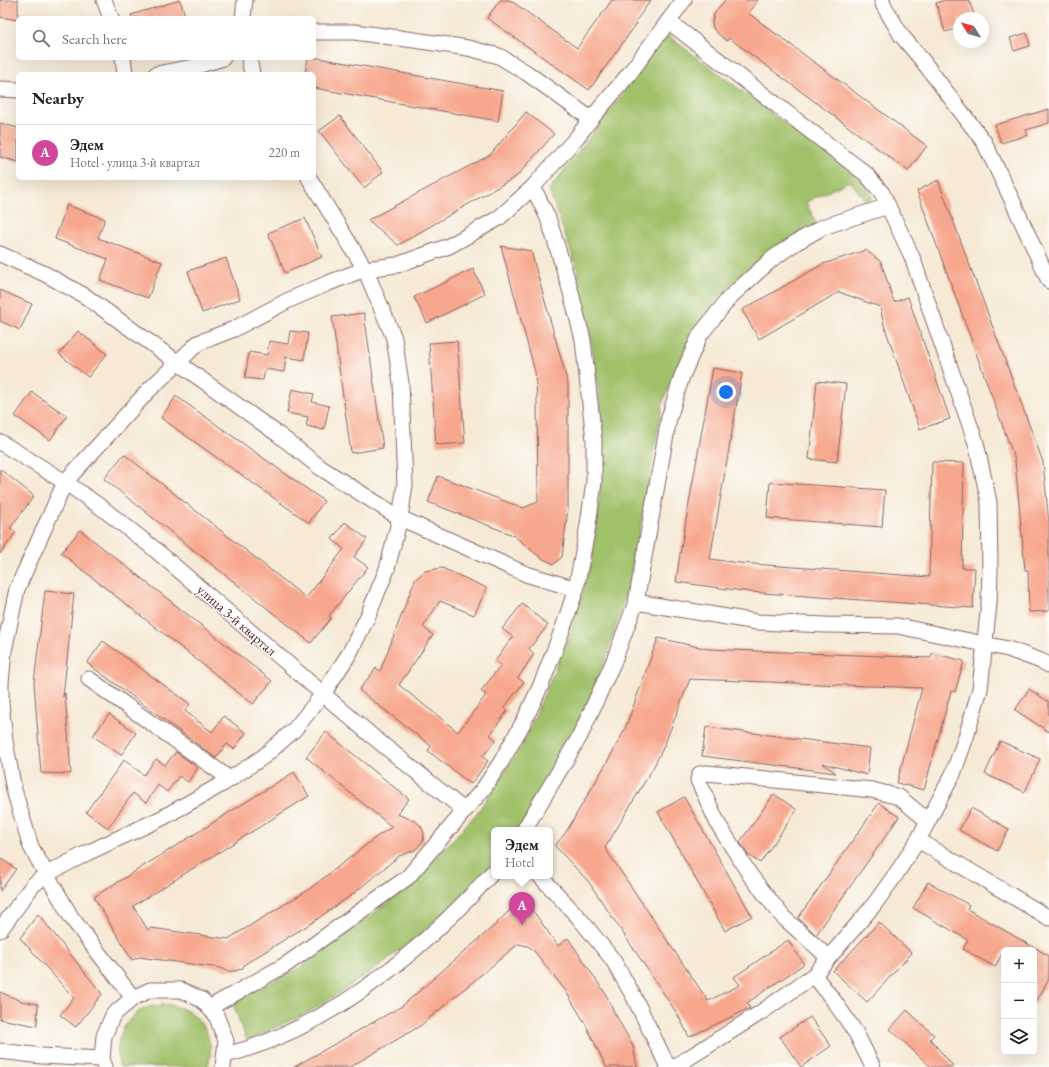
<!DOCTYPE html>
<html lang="en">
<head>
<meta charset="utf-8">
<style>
	body { margin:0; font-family:"EB Garamond",serif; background:#f2f2f2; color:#222 }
	.controls { position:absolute; right:12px; bottom:12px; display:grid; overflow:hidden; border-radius:6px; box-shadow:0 4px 16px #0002 }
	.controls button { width:36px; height:36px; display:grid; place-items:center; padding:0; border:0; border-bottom:1px solid #e0e0e0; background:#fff; color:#222; font:20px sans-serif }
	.compass { position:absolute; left:953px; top:12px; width:36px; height:36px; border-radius:50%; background:#fff; box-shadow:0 4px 16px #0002; rotate:307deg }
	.you { position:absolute; left:726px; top:392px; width:14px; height:14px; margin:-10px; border:3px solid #fff; border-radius:50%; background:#1a73e8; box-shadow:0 0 0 6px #1a73e833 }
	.badge { display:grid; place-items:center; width:26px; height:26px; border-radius:50%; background:#d1495b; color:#fff; font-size:13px; font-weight:700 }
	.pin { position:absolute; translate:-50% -33px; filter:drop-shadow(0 1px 2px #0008) }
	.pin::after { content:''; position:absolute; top:21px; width:14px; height:12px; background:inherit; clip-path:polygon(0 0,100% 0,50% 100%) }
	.popup { position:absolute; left:491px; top:827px; width:62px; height:52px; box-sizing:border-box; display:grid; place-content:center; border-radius:6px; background:#fff; filter:drop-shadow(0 1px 3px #0005); font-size:13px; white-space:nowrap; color:#767676 }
	.popup b { font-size:15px; color:#222 }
	.popup::after { content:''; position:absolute; left:50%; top:100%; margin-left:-8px; border:8px solid transparent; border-top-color:#fff }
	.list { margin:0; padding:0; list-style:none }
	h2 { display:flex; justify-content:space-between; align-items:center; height:52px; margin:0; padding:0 16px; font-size:17px }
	h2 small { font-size:13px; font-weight:400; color:#767676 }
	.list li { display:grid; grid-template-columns:26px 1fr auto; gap:12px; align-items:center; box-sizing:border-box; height:56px; padding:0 16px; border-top:1px solid #e0e0e0 }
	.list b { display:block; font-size:15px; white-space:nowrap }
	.list p { margin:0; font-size:13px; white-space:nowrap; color:#767676 }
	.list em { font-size:13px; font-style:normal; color:#767676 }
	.icon { flex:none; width:22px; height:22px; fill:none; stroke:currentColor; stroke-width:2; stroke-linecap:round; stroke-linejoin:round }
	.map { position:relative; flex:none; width:1049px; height:1067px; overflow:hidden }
	.search { position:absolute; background:#fff; box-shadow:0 4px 16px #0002; left:16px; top:16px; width:300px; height:44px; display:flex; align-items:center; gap:10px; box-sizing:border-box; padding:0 14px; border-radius:6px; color:#767676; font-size:15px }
	.panel { position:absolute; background:#fff; box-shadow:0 4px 16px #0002; left:16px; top:72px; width:300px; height:108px; border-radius:6px }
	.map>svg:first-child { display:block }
	.green { fill:#a0c16a; stroke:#75704a }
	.building { fill:#f7a78d }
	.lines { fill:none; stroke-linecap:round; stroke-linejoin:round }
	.minor-casing { stroke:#866666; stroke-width:17 }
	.minor { stroke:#fff; stroke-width:15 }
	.labels { text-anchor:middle; stroke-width:3; stroke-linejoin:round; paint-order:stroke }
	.street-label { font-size:14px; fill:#4a1f2b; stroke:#fdfcf7 }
</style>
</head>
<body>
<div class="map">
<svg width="1049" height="1067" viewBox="0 0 1049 1067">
	<rect width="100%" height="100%" fill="#fdfcf7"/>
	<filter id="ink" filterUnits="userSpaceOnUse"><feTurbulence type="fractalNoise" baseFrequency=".025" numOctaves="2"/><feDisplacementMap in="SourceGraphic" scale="8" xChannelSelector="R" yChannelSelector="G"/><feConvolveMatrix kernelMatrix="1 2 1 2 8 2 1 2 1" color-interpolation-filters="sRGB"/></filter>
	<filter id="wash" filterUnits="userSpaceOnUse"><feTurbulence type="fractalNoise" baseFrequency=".012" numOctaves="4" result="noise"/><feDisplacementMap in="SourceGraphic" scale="16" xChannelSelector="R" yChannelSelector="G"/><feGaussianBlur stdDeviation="0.9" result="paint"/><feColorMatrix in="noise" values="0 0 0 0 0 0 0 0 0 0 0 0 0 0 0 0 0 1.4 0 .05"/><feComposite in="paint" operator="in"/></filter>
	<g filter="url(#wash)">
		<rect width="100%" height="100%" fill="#f6e9d5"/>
		<g class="green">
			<polygon points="667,35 864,182 873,198 866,201 850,181 806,202 817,225 768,252 737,279 707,311 688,341 663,402 631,576 606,659 582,714 561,756 519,830 494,830 494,861 442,917 371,972 313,1010 247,1041 232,1002 303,966 410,886 477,813 523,744 570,634 592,560 602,477 601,410 592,345 576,266 549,190"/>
			<path d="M169,1004C175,1007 184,1008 189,1012C207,1023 216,1048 207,1067H120C112,1042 125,1012 153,1006C158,1005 163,1005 169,1004Z"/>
		</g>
		<g id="blocks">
			<g class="building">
				<polygon points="0,0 18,0 18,20 0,17"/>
				<polygon points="180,0 186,18 132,18 131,15"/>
				<polygon points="500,0 510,0 577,48 612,0 651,0 635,22 637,23 589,90 487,18"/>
				<polygon points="725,0 758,0 748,13 927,146 908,171 729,38 727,41 717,33 713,28 712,21 714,14"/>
				<polygon points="945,0 969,0 975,18 959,18 959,28 945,32 936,3"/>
				<polygon points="1027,33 1030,46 1014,51 1010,38"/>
				<polygon points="308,58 318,58 503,91 498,121 314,88 314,74 305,74"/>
				<polygon points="1049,109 1049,123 1026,130 1028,135 1001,143 995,125"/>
				<polygon points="526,112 554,134 517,176 398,245 368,220 490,155"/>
				<polygon points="340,116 383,172 364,188 319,131"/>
				<polygon points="0,123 18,128 18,162 0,157"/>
				<polygon points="938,180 1043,462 1049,523 1049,611 1029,612 1028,570 1025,570 1015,460 917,191"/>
				<polygon points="67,205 105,219 98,238 162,262 148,298 100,280 108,259 55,239"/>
				<polygon points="305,218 322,257 285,273 268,233"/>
				<polygon points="501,246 531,251 568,384 568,508 562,557 554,564 541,558 513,535 428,502 438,476 523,508 538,502 537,398 535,372"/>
				<polygon points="866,250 881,262 894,302 908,297 950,419 920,429 884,325 880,307 839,292 759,339 742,310 823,264"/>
				<polygon points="226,258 240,299 202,313 188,271"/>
				<polygon points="473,269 485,294 427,323 414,297"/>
				<polygon points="0,290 32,304 20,330 0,321"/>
				<polygon points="364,313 383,448 351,453 332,317"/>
				<polygon points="78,331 107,354 88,377 59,354"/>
				<polygon points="290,331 308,333 304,360 286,357 284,372 265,369 263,380 245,378 249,352 267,355 269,341 288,344"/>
				<polygon points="457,341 465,443 436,445 429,343"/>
				<polygon points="713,368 742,373 710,559 739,563 929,577 932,462 964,463 962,568 975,568 973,608 750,592 676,582 680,554"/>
				<polygon points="817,381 846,384 837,462 809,459"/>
				<polygon points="292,389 314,394 312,402 329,406 324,430 306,426 308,417 287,413"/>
				<polygon points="32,392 67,416 50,440 15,416"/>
				<polygon points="176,396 324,501 309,523 161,418"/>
				<polygon points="124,454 306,598 344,549 332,539 345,522 367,539 354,557 368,567 329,616 331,618 311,643 104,479"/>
				<polygon points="0,469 34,496 10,528 16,532 0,554"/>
				<polygon points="770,482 885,490 882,527 767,518"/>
				<polygon points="80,530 272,681 253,704 61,553"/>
				<polygon points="442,568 487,588 474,615 440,601 423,627 433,635 399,685 458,732 486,695 481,691 501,665 495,661 513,637 502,629 522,604 548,625 529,649 534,654 518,678 524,682 504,708 508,710 490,735 496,740 482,757 488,761 471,784 428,751 431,746 359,690 376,668 380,671 415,580 425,571"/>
				<polygon points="45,591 74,594 63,697 65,693 71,774 41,773 34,683"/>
				<polygon points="658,638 708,649 931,658 932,653 964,661 955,692 951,691 924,790 897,783 922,688 690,679 664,746 653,768 605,848 708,1001 740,985 734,977 788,940 804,964 747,1003 750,1008 689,1037 678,1015 588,881 555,846 566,832 614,750 625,729"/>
				<polygon points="103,641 190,704 185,711 212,732 224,716 246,733 234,749 227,744 216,758 87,663"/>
				<polygon points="1029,689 1049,702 1049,732 1015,710"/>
				<polygon points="109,714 136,733 121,755 93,736"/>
				<polygon points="706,727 870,748 867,775 822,763 836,773 702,756"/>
				<polygon points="326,732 409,799 397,814 415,821 421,826 424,833 423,841 415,850 399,856 353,894 313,922 245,964 242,969 235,971 227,971 220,968 139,957 132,960 94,897 294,772 309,796 133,906 148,930 151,928 228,939 308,890 379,835 392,827 306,757"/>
				<polygon points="1000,741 1040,759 1025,792 985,774"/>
				<polygon points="176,752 198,768 188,782 179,776 167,792 158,785 146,803 133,793 108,828 86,812 124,760 144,775 156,759 165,765"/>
				<polygon points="774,794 797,810 760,863 747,854 740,842"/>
				<polygon points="684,797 752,916 725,931 658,812"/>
				<polygon points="879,803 899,817 816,935 798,918"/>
				<polygon points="971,808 1009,829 997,851 959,830"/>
				<polygon points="0,858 16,869 0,891"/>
				<polygon points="928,882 969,905 967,909 1049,956 1049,979 1034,1006 1034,950 1004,950 995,967 963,949 968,940 913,908"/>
				<polygon points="518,902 527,904 536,915 558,946 568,938 605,993 614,1012 633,1046 637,1067 606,1067 585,1023 565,990 535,952 528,946 518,944 420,1026 350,1067 294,1067 402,1006 495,925"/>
				<polygon points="38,914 102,994 76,1027 60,1015 74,998 20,938"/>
				<polygon points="879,922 912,953 867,1002 833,971"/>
				<polygon points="0,992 21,1001 38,1004 37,1026 0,1019"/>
				<polygon points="907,1010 934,1035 930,1039 954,1067 931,1067 890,1029"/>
				<polygon points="810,1017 831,1046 801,1067 780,1037"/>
			</g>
		</g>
	</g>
	<g filter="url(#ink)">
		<use href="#blocks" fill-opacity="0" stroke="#866666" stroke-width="1"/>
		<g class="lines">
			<defs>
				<g id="minor">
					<polyline points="104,0 111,18"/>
					<polyline points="882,0 884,6 901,35 922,60 984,142 1012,200 1049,281"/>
					<polyline points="243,18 245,0"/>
					<polyline points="668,21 866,174 882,193 912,257 976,443 989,502 990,569 989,603 980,689 966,737 953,774 918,840 896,874 873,906 814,975 760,1013 674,1067"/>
					<polyline points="314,32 354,32 414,40 468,48 499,56 527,73 591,119"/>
					<polyline points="123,58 125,74"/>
					<polyline points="249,58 252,74"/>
					<polyline points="156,74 193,67 223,58"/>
					<polyline points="0,89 18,90"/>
					<polyline points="0,254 45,274 85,296 279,435 321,468 400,518 526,574 576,589"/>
					<polyline points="0,442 65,482 102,508 152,547 372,736 464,810"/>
					<polyline points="636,602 757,622 826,625 898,626 1008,649 1041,661 1049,665"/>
					<polyline points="89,679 230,779"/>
					<polyline points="524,830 580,736 613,663 636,602 669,418 682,376 700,335 730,297 772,259 795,243 823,227 888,206"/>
					<polyline points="918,840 1049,918"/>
					<polyline points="540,876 580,919 613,960 634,997 668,1067"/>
					<polyline points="0,930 33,885 47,874 87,853 162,818 224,783 263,757 294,730 323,694 349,654 367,618 387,569 400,518 405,485 401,383 394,338 365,269 309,178"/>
					<polyline points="828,957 783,917 750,875 718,824 698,780 700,774 707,773 872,790 899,797 928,821"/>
					<polyline points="814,975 834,1001 856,1033 873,1067"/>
					<polyline points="133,998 71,917 31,847 14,790 5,741 1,703 1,682 4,651 17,589 65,482 148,391 198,343 234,329 289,300 326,284 365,269 397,265 449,246 499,218 533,187 577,137 591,119 629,74 684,0"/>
					<polyline points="209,1008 287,964 408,877 484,788 501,762 524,721 541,685 563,628 576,589 588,525 594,482 594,440 583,340 570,289 555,240 548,218 533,187"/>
					<polyline points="0,1051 42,1056 102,1059"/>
					<path d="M226,1055C331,1028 423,950 494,871"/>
					<polyline points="105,1067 102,1059 104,1036 113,1015 133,998 150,990 181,990 202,1000 216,1015 226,1041 223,1067"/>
				</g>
			</defs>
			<use href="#minor" class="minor-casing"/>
			<use href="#minor" class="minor"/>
		</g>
	</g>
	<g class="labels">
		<g class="street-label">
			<text transform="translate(237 620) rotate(41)" y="5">улица 3-й квартал</text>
		</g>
	</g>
</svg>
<div class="controls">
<button>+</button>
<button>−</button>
<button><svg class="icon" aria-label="layers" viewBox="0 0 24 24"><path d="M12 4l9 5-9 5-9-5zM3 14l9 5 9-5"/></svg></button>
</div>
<svg class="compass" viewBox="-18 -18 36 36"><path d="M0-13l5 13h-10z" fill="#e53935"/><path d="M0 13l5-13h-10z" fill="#767676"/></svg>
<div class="you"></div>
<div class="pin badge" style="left:522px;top:925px;background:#d1479c">A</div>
<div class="popup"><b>Эдем</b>Hotel</div>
<div class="search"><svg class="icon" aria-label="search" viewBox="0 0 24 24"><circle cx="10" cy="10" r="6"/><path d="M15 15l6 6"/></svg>Search here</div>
<section class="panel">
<h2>Nearby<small></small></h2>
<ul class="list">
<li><span class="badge" style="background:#d1479c">A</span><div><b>Эдем</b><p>Hotel · улица 3-й квартал</p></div><em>220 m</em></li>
</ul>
</section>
</div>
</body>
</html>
